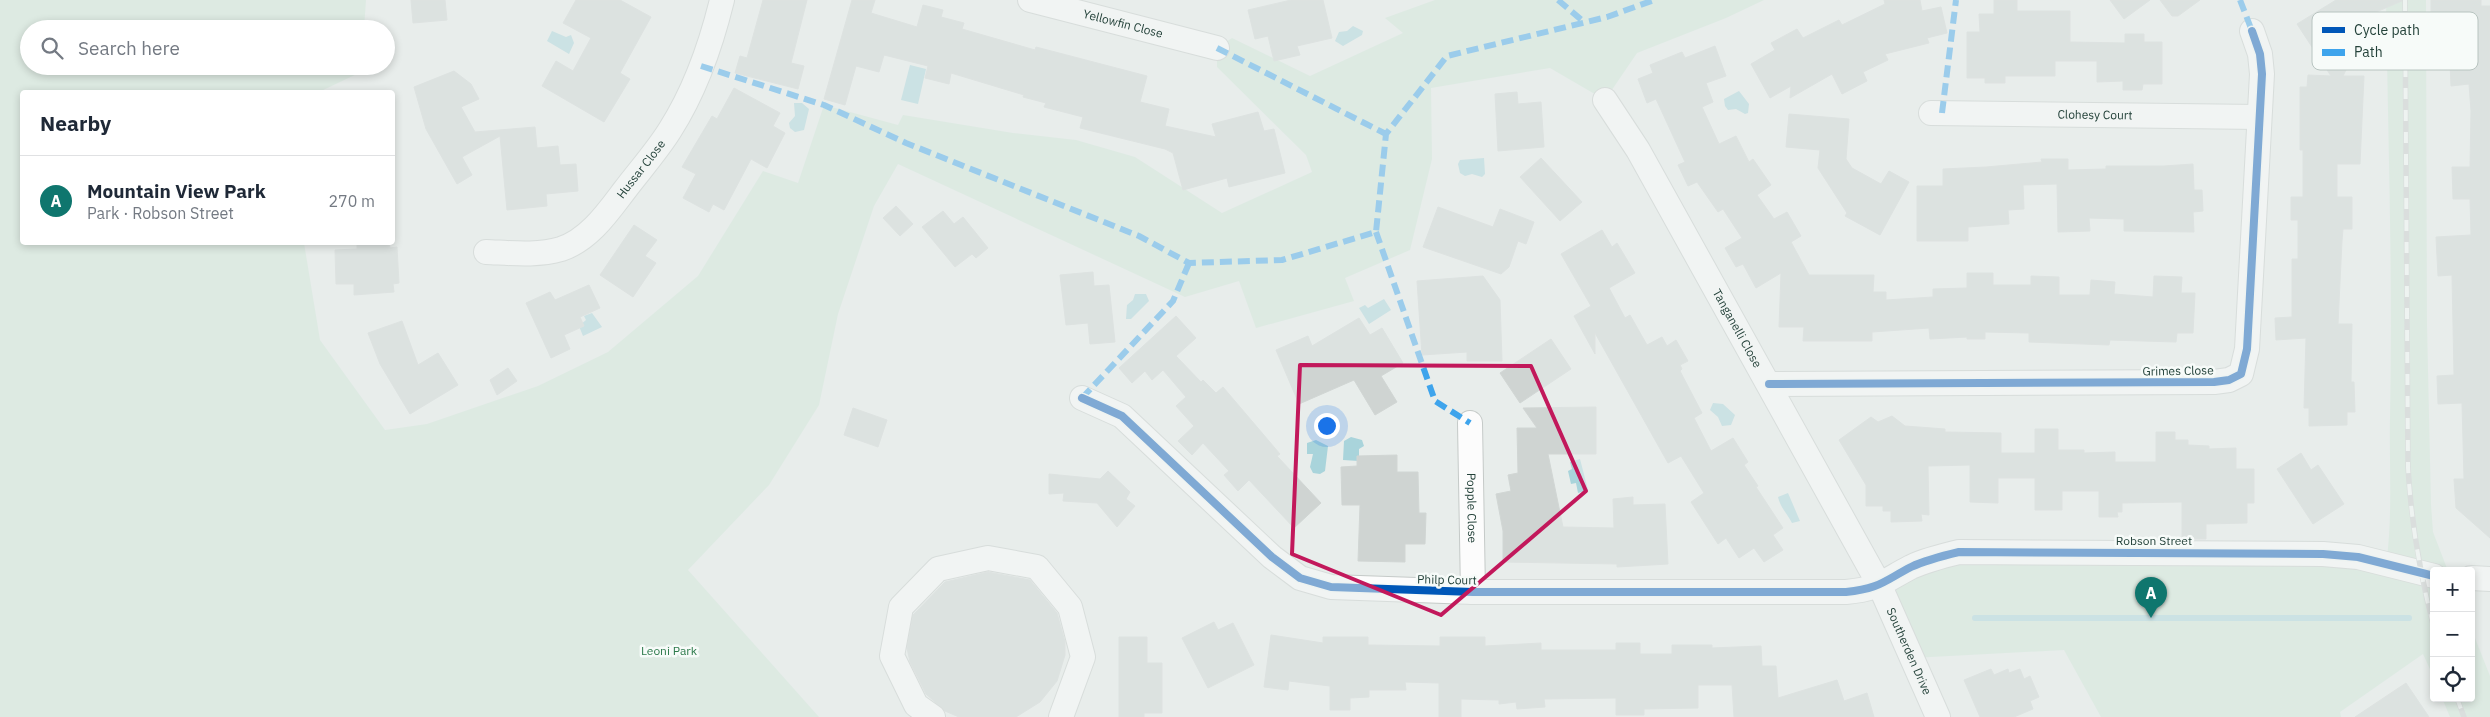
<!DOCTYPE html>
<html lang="en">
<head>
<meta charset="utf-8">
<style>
	body { margin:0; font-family:"IBM Plex Sans",sans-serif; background:#f2f2f3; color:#1f2937 }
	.controls { position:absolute; right:15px; bottom:15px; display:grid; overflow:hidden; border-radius:5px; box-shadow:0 2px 8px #0003 }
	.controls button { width:45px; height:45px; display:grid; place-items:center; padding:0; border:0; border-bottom:1px solid #e0e1e3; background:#fff; color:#1f2937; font:25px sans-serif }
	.you { position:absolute; left:1326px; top:425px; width:18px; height:18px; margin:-12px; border:4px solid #fff; border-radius:50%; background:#1a73e8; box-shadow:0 0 0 8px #1a73e833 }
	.badge { display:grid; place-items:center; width:32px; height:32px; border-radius:50%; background:#0f766e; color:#fff; font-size:16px; font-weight:700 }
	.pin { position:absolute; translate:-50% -41px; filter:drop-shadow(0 1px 2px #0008) }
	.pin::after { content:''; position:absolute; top:26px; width:18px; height:15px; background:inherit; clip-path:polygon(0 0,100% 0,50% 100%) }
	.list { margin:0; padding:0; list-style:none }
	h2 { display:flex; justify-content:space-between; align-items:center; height:65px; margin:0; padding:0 20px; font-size:21px }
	h2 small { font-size:16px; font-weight:400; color:#747a83 }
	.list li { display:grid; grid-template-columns:32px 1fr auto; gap:15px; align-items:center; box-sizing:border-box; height:90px; padding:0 20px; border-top:1px solid #e0e1e3 }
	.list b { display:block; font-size:19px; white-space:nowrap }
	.list p { margin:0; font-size:16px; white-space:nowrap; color:#747a83 }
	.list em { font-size:16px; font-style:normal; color:#747a83 }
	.icon { flex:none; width:28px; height:28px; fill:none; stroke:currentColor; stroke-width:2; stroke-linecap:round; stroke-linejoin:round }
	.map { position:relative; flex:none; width:2490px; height:717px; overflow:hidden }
	.search { position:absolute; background:#fff; box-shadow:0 2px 8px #0003; left:20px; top:20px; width:375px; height:55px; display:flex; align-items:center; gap:12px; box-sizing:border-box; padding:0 18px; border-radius:28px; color:#747a83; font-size:19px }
	.panel { position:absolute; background:#fff; box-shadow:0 2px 8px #0003; left:20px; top:90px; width:375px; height:155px; border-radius:5px }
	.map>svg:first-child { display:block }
	.green { fill:#d1e6d8 }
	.water { fill:#a9d4db }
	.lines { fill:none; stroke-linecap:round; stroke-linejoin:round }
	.stream { stroke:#a9d4db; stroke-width:6 }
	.building { fill:#cfd4d2; stroke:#d1d6d4 }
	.minor-casing { stroke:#c5cac8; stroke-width:26 }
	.minor { stroke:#fcfcfc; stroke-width:24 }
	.rail-casing { stroke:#c9cdcc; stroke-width:5.5 }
	.rail { stroke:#f7fbf9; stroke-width:4; stroke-dasharray:11; stroke-linecap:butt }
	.quiet { stroke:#3ea4ec; stroke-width:6; stroke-dasharray:12 6; stroke-linecap:butt }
	.cycleway-casing { stroke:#f7fbf9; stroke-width:11 }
	.cycleway { stroke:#0057b8; stroke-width:8 }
	.marked { fill:none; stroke:#c2185b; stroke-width:4; stroke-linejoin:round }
	.labels { text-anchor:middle; stroke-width:5; stroke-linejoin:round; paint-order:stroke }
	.street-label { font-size:12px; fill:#24423a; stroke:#f7fbf9 }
	.park-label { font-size:12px; fill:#2d7a4b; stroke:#f7fbf9 }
	.key { fill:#f7fbf9; stroke:#b8c4c0; stroke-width:1 }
	.key-label { font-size:14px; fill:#24423a }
</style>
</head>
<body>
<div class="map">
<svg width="2490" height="717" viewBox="0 0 2490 717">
	<rect width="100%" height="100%" fill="#e8edeb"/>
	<g class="green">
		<polygon points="0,0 366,0 364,29 29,29 29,66 361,66 361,72 319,92 22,92 22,242 304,243 320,340 385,430 427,424 538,386 608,352 698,276 763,171 798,183 824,105 898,125 903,115 1013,133 1076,140 1135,157 1222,213 1312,172 1306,155 1217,67 1217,48 1232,38 1310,76 1403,33 1385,18 1435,0 1764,0 1726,18 1637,53 1605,100 1550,68 1431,88 1432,159 1410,250 1345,278 1354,301 1256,328 1239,281 1185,297 898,164 874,206 838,314 819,405 769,485 688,570 819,717 0,717"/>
		<path d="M2386,0H2426L2427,325L2431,505L2433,532L2448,571H2434V678L2423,654L2340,712L2341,717H2101L2064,650L1912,658L1880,586L1956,553L2386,565C2393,517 2389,467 2390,418C2393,278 2388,139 2386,0Z"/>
		<polygon points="2471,628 2490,676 2490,717 2450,717 2442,698 2471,698"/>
	</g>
	<g class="water">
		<polygon points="1353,26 1363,31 1362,35 1343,46 1335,41 1339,32 1347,31"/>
		<polygon points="552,31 566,37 571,35 574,43 569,54 547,41"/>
		<polygon points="910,65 926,69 918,104 901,100"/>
		<polygon points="1739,91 1749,104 1748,113 1745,114 1736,109 1728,110 1725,106 1724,99"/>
		<polygon points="794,103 802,103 809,109 804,130 795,132 790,128 789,123 795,116"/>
		<polygon points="1484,158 1485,174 1482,177 1472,174 1465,176 1460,173 1458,164 1460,160"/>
		<polygon points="1135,294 1146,294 1149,301 1131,319 1126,319 1127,305 1133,300"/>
		<polygon points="1384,299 1391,310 1369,324 1359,308 1365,305 1368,308"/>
		<polygon points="592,313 602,327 583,336 579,326 586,320 584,316"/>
		<polygon points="1713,403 1723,404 1735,415 1731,425 1722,426 1718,417 1710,410"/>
		<polygon points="1351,437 1362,440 1364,446 1359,449 1359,461 1343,460 1344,441"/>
		<polygon points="1316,440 1328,446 1325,471 1320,474 1313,473 1310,467 1313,454 1307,454 1307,443"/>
		<polygon points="1580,459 1588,490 1578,493 1576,483 1571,484 1568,471 1572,469 1570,462"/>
		<path d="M1788,493L1800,521L1792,523C1787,513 1781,509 1778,497Z"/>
	</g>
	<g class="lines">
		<polyline class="stream" points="1975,618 2409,618"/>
	</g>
	<g class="building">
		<polygon points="411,0 445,0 447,20 413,23"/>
		<polygon points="576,0 620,0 651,17 620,73 630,79 604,122 542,86 556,61 573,71 591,38 563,23"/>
		<polygon points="763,0 807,0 791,63 804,66 798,89 735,73 740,56 747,58"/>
		<polygon points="852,0 875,0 871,13 917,27 923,5 943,10 941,17 964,23 962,29 1035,50 1036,47 1147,76 1140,102 1169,109 1165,126 1216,137 1212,124 1258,112 1264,131 1274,129 1285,173 1229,187 1227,178 1183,190 1173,153 1165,149 1080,128 1083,117 1044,107 1046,103 1023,97 1024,95 951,73 949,84 925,78 928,66 884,55 879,72 856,66 845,105 824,99"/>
		<polygon points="1291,0 1323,0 1332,38 1297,46 1300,55 1274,61 1268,36 1255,39 1248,10"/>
		<polygon points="1884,0 1920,0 1922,11 1941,7 1947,33 1927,38 1929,43 1885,54 1888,60 1863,72 1867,81 1842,94 1832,74 1790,98 1791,86 1770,98 1751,64 1775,50 1771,43 1797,29 1803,38 1839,20 1842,25 1885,4"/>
		<polygon points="1994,0 2017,0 2017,11 2070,11 2070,42 2125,43 2125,34 2144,34 2144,42 2162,42 2162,84 2143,84 2142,90 2123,90 2123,81 2097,82 2097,61 2055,61 2055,76 2005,76 2005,83 1985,83 1985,78 1967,78 1967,32 1980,32 1979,14 1994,14"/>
		<polygon points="2110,0 2150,0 2124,19"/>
		<polygon points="2160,0 2200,0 2178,16 2172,16"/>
		<polygon points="2336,0 2404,0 2360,19 2366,29 2343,76 2364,76 2360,164 2337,164 2337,197 2352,197 2352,229 2343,229 2342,241 2338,324 2352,324 2351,382 2354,382 2355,412 2347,412 2347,425 2309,426 2309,408 2304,408 2306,338 2276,340 2275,318 2292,317 2292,259 2298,259 2298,220 2291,220 2291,197 2303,197 2303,150 2300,150 2300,87 2307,87 2308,75 2331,76 2297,24"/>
		<polygon points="2431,0 2481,0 2481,6 2490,6 2490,538 2456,508 2454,479 2464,479 2462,403 2438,404 2437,376 2454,375 2452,275 2438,276 2436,237 2471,235 2470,199 2453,199 2452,167 2470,167 2471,111 2469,84 2451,86 2449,37 2431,37"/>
		<polygon points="1715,46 1726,76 1706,83 1713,102 1702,107 1719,144 1736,136 1749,162 1753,159 1771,185 1757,195 1774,219 1787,212 1801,236 1791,242 1809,275 1874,275 1873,292 1886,292 1886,300 1933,297 1933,289 1967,288 1967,273 1993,273 1993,285 2031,285 2031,276 2059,277 2059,295 2090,295 2091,280 2115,282 2114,294 2153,297 2154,276 2182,277 2181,293 2195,293 2193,333 2177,333 2176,342 2110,340 2109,345 2029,342 2029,333 1985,332 1985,339 1967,339 1967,337 1930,339 1929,328 1872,332 1872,341 1803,341 1804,327 1779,327 1781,273 1756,288 1743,264 1736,267 1725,248 1742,238 1723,209 1718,212 1697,182 1688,186 1678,165 1685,162 1656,99 1647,103 1638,79 1653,73 1650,65 1682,52 1685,58"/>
		<polygon points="454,71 471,84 479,99 461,107 475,132 535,127 537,148 558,146 560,165 576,164 578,191 546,194 547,206 507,210 500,136 462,157 472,175 457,184 426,129 414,87"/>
		<polygon points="734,88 780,113 773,126 785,133 767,168 751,159 724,210 713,204 709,212 683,198 696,174 682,167 712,116 717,119"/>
		<polygon points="1517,92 1518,104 1541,102 1544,147 1498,151 1495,94"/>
		<polygon points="1789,114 1849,119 1846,159 1852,168 1881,184 1889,171 1909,182 1880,235 1845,216 1847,213 1818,168 1820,150 1786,147"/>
		<polygon points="1541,158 1582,202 1560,221 1520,177"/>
		<polygon points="2041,159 2068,159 2068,170 2106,169 2106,166 2164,166 2193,164 2194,190 2202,190 2203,211 2193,212 2194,232 2124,231 2124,219 2089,218 2090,231 2058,232 2057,184 2023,185 2024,209 2008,210 2009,224 1968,227 1968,241 1917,241 1917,186 1943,186 1943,169 1986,167 2042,162"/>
		<polygon points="896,206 913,224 900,236 883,218"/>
		<polygon points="1438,207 1493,227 1500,209 1534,222 1526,244 1518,241 1509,267 1501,274 1423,247"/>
		<polygon points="943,211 954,224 963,217 988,248 976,258 972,254 955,267 922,227"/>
		<polygon points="634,225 657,240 645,256 656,263 633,297 600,275"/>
		<polygon points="1602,230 1612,247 1617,243 1635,273 1609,288 1625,318 1630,315 1647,345 1662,337 1667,346 1676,340 1688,361 1680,365 1682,369 1680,371 1702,413 1694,418 1711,451 1733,438 1748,462 1744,465 1758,486 1756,487 1783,528 1773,535 1783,550 1764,562 1754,548 1739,558 1726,538 1718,544 1691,502 1704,493 1681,456 1668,463 1595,333 1595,354 1574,316 1591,306 1561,254"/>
		<polygon points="357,242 389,242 390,248 397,247 399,283 393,284 394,292 354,295 354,284 336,284 335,250 357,249"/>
		<polygon points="1093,272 1094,286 1109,285 1115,342 1090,344 1088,323 1066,325 1060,275"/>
		<polygon points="1483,276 1500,300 1502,361 1467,361 1467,352 1422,355 1417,281"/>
		<polygon points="589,285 600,308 580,317 584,326 564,335 570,349 551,358 526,303 550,292 555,300"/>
		<polygon points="1176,316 1196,338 1176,356 1201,382 1203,380 1216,393 1223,387 1280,454 1277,456 1321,503 1294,528 1249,480 1238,491 1224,475 1229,471 1203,443 1192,455 1178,441 1194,426 1176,406 1186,397 1163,370 1152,380 1145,371 1132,383 1119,368"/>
		<polygon points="1359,318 1370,335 1382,328 1403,363 1381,376 1397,402 1375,415 1354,380 1299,404 1276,350 1308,336 1312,346"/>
		<polygon points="402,321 418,365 438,353 458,385 410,414 380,364 368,333"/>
		<polygon points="1551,339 1571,369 1520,403 1500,373"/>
		<polygon points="508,368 517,381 497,395 490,380"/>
		<polygon points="1596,407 1596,454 1548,454 1563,527 1614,528 1613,499 1633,497 1633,505 1665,504 1668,564 1617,567 1617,564 1503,562 1503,531 1496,494 1511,491 1508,475 1518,473 1517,428 1537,428 1523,408"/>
		<polygon points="853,408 887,420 878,447 844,435"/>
		<polygon points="1892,416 1905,426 1945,429 1945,432 2001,433 2001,453 2035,453 2035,429 2058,429 2058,450 2084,450 2084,453 2115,452 2115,462 2156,462 2156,432 2175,432 2175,440 2188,440 2188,445 2209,446 2209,449 2236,448 2236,469 2254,469 2254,503 2247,503 2247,523 2206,524 2206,539 2182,539 2182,502 2122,503 2122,512 2117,512 2118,517 2099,517 2099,491 2062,491 2062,510 2035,510 2035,478 1998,478 1998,503 1970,502 1970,465 1928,466 1929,515 1921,514 1922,521 1891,522 1891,511 1883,511 1883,506 1866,506 1866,485 1839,440 1871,417 1878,422"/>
		<polygon points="2301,453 2311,470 2318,465 2344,504 2313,524 2277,469"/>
		<polygon points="1397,455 1397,472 1418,472 1419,513 1426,513 1425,544 1405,544 1405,562 1358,561 1360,505 1342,505 1341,467 1357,466 1357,456"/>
		<polygon points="1108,471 1130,492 1126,499 1135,506 1117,527 1097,503 1063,501 1064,493 1049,494 1049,474 1100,479"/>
		<polygon points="988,572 1030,580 1057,613 1065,642 1065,655 1057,681 1040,702 1016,717 959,717 945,711 926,694 910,662 907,648 913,615 945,582"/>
		<polygon points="1214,622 1218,630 1233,623 1254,665 1208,688 1182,638"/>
		<polygon points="1271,635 1323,643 1323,637 1368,637 1368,645 1440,646 1440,637 1485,637 1485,646 1541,643 1541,650 1616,650 1616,643 1640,643 1640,654 1672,654 1672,645 1712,645 1712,648 1761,646 1762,666 1776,666 1778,698 1837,680 1844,701 1867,693 1874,717 1734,717 1732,685 1698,685 1698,708 1644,709 1644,715 1616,715 1616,698 1544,699 1545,707 1517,709 1516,702 1499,704 1499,700 1461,699 1461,717 1439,717 1439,683 1405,682 1406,690 1369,690 1369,697 1350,698 1350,710 1330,710 1330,686 1289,681 1288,690 1264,687"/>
		<polygon points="1119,637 1147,637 1147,663 1162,663 1162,713 1144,713 1144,717 1119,717"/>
		<polygon points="1991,669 1994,675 2008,669 2009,673 2020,669 2024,679 2030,676 2039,697 2030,701 2033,709 2014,717 1980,717 1964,680"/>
		<polygon points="2406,683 2429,717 2355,717"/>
	</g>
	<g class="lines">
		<defs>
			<g id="minor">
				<path id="s1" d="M1030,0L1217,48"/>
				<path id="s2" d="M1605,100L1638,150L1880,586L1938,717"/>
				<path id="s3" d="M1931,113L2259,117"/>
				<path id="s4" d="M486,252C511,253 537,256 561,249C589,240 608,212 624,191C639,171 657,151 670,130C695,91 711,45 722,0"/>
				<polyline points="1769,384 2214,382 2229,380 2241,374 2247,349 2262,74 2260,54 2252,31"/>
				<path d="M1082,398L1122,416L1272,557L1300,578L1331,587L1473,592H1846C1879,589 1884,581 1911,567C1926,560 1942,556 1959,552L2323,554L2358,557L2434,576"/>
				<path id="s5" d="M1470,423L1473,592"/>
				<polyline points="2471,578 2490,579"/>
				<polyline points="933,717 916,705 892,656 901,607 938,569 988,558 1037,567 1070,607 1083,657 1061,717"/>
			</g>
		</defs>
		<use href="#minor" class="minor-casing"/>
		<use href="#minor" class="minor"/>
		<defs>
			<g id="rail">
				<path d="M2405,0L2408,467C2411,522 2420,574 2434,628"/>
				<polyline points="2457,698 2464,717"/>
			</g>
		</defs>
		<use href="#rail" class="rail-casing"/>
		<use href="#rail" class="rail"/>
		<g class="quiet">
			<polyline points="1558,0 1584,22"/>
			<polyline points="2240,0 2252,31"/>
			<polyline points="1217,48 1386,134"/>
			<polyline points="701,66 824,105 906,143 1139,236 1189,263 1282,260 1376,232 1386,134 1447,56 1607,17 1654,0"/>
			<polyline points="1942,113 1956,0"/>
			<polyline points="1376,232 1435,401 1470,423"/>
			<polyline points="1082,398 1173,301 1189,263"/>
		</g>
		<defs>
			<g id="cycleway">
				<polyline points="1769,384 2214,382 2229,380 2241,374 2247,349 2262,74 2260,54 2252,31"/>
				<path d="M1082,398L1122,416L1272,557L1300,578L1331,587L1473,592H1846C1879,589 1884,581 1911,567C1926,560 1942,556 1959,552L2323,554L2358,557L2434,576"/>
			</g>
		</defs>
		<use href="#cycleway" class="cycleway-casing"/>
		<use href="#cycleway" class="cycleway"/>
	</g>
	<path d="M0 0H2490V717H0ZM1300,365L1531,366L1586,491L1441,615L1292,554Z" fill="#e8edeb" fill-opacity=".55" fill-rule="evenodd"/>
	<path class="marked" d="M1300,365L1531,366L1586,491L1441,615L1292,554Z"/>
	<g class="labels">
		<g class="street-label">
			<text dy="4" stroke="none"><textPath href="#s1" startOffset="96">Yellowfin Close</textPath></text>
			<text dy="4" stroke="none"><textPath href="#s3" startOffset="164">Clohesy Court</textPath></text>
			<text dy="4" stroke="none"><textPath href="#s4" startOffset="190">Hussar Close</textPath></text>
			<text dy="4" stroke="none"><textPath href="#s2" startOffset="264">Tanganelli Close</textPath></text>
			<text transform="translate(2178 371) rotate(-1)" y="4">Grimes Close</text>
			<text dy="4" stroke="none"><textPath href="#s5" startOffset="85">Popple Close</textPath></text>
			<text x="2154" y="545">Robson Street</text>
			<text transform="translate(1447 580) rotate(1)" y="4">Philp Court</text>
			<text dy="4" stroke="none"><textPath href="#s2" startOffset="630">Southerden Drive</textPath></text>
		</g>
		<g class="park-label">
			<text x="669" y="655">Leoni Park</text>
		</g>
	</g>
	<rect x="2312" y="12" width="166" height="58" rx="8" class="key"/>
	<rect x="2322" y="27" width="23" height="6" fill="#0057b8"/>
	<rect x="2322" y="49" width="23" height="7" fill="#3ea4ec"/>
	<g class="key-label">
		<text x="2354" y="35">Cycle path</text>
		<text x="2354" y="57">Path</text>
	</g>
</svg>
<div class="controls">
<button>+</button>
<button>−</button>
<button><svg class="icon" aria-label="locate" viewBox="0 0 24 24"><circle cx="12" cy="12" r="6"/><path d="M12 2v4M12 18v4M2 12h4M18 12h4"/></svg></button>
</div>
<div class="you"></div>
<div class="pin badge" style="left:2151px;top:618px">A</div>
<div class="search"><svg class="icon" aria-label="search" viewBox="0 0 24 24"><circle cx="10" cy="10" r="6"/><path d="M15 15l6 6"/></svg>Search here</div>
<section class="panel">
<h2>Nearby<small></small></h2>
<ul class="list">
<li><span class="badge">A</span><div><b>Mountain View Park</b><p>Park · Robson Street</p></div><em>270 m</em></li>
</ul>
</section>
</div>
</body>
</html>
